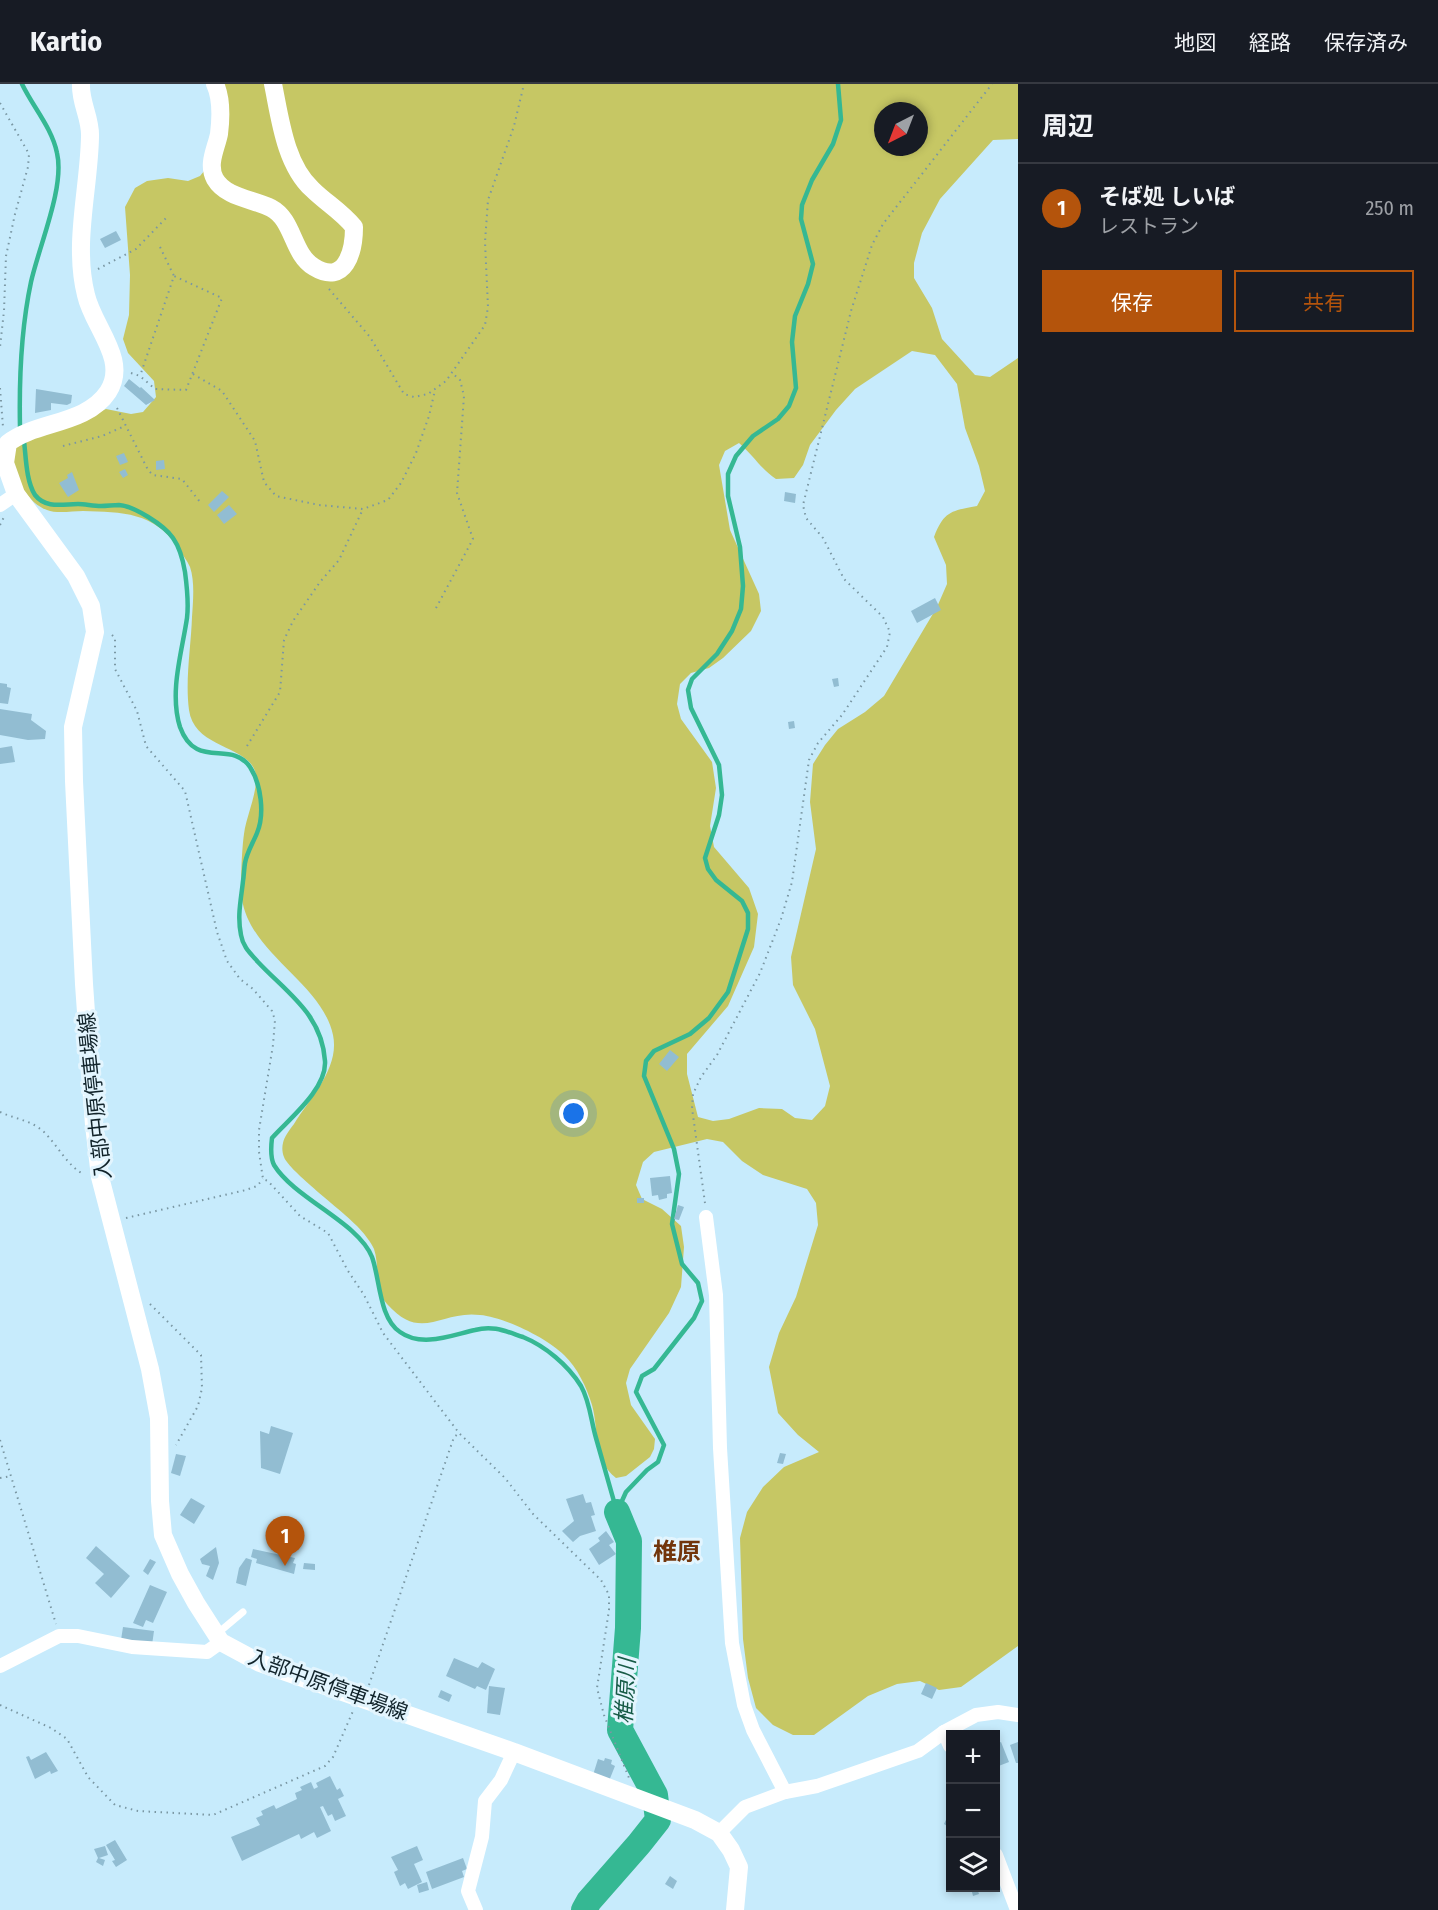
<!DOCTYPE html>
<html lang="ja">
<head>
<meta charset="utf-8">
<style>
	body { margin:0; font-family:"Fira Sans Condensed","Noto Sans JP",sans-serif; background:#20242c; color:#f1f3f6 }
	.controls { position:absolute; right:18px; bottom:18px; display:grid; overflow:hidden; border-radius:0px; box-shadow:0 3px 9px #0003 }
	.controls button { width:54px; height:54px; display:grid; place-items:center; padding:0; border:0; border-bottom:2px solid #363941; background:#171b24; color:#f1f3f6; font:30px sans-serif }
	.compass { position:absolute; left:874px; top:18px; width:54px; height:54px; border-radius:50%; background:#171b24; box-shadow:0 3px 9px #0003; rotate:222deg }
	.you { position:absolute; left:574px; top:1030px; width:21px; height:21px; margin:-15px; border:4px solid #fff; border-radius:50%; background:#1a73e8; box-shadow:0 0 0 9px #1a73e833 }
	.badge { display:grid; place-items:center; width:39px; height:39px; border-radius:50%; background:#b4540c; color:#fff; font-size:20px; font-weight:700 }
	.pin { position:absolute; translate:-50% -50px; filter:drop-shadow(0 2px 3px #0008) }
	.pin::after { content:''; position:absolute; top:32px; width:21px; height:18px; background:inherit; clip-path:polygon(0 0,100% 0,50% 100%) }
	.list { margin:0; padding:0; list-style:none }
	h2 { display:flex; justify-content:space-between; align-items:center; height:78px; margin:0; padding:0 24px; font-size:26px }
	h2 small { font-size:20px; font-weight:400; color:#9ea1a6 }
	.list li { display:grid; grid-template-columns:39px 1fr auto; gap:18px; align-items:center; box-sizing:border-box; height:90px; padding:0 24px; border-top:2px solid #363941 }
	.list b { display:block; font-size:22px; white-space:nowrap }
	.list p { margin:0; font-size:20px; white-space:nowrap; color:#9ea1a6 }
	.list em { font-size:20px; font-style:normal; color:#9ea1a6 }
	.actions { display:flex; gap:12px; padding:18px 24px }
	.actions a { flex:1; padding:14px 0; border:2px solid #b4540c; border-radius:0px; text-align:center; font-size:21px; color:#b4540c }
	.actions .main { background:#b4540c; color:#fff }
	.icon { flex:none; width:33px; height:33px; fill:none; stroke:currentColor; stroke-width:2; stroke-linecap:round; stroke-linejoin:round }
	.map { position:relative; flex:none; width:1018px; height:1826px; overflow:hidden }
	header { display:flex; align-items:center; gap:36px; box-sizing:border-box; height:84px; padding:0 30px; background:#171b24; border-bottom:2px solid #363941 }
	header strong { font-size:28px }
	nav { display:flex; gap:33px; margin-inline-start:auto; font-size:21px }
	main { display:flex }
	aside { flex:1; background:#171b24 }
	.map>svg:first-child { display:block }
	.green { fill:#c6c764; fill-rule:evenodd }
	.lines { fill:none; stroke-linecap:round; stroke-linejoin:round }
	.stream { stroke:#35b893; stroke-width:4.5 }
	.river { stroke:#35b893; stroke-width:26 }
	.building { fill:#92bdd2 }
	.path { stroke:#7a97a3; stroke-width:2; stroke-dasharray:1.5 4.5; stroke-linecap:butt }
	.service { stroke:#fff; stroke-width:7 }
	.minor { stroke:#fff; stroke-width:14 }
	.secondary { stroke:#fff; stroke-width:18 }
	.labels { text-anchor:middle; stroke-width:6; stroke-linejoin:round; paint-order:stroke }
	.street-label { font-size:21px; fill:#11232a; stroke:#e3f5fe }
	.water-label { font-size:22px; font-style:italic; fill:#175b47; stroke:#e3f5fe }
	.quarter-label { font-size:24px; font-weight:bold; fill:#72350b; stroke:#e3f5fe }
</style>
</head>
<body>
<header>
<strong>Kartio</strong>
<nav><a>地図</a><a>経路</a><a>保存済み</a></nav>
</header>
<main>
<div class="map">
<svg width="1018" height="1826" viewBox="0 0 1018 1826">
	<rect width="100%" height="100%" fill="#c7ebfc"/>
	<path class="green" d="M223,0H1018V55L993,56L940,115L922,149L914,179V194L932,224L942,255L975,291L990,293L1018,274V1562L961,1603L939,1606L920,1597L897,1600L868,1612L814,1651H793L773,1641L756,1624L748,1594L743,1555L740,1454L747,1428L763,1403L784,1383L819,1368L798,1351L778,1329L769,1283L779,1249L796,1213L818,1141L816,1119L807,1105L763,1091L742,1077L723,1058L707,1055L654,1068L643,1078L636,1101L642,1115L662,1125L681,1142L684,1163L681,1203L669,1229L630,1285L626,1299L631,1321L655,1355L654,1365L650,1373L626,1392L616,1394C593,1376 599,1346 592,1321C587,1304 577,1283 564,1271C547,1254 504,1233 480,1231C440,1226 422,1259 387,1220C374,1206 380,1183 374,1165C371,1158 363,1148 357,1142C343,1127 289,1087 284,1073C282,1068 282,1063 283,1059C284,1053 290,1045 294,1040C310,1014 340,984 333,951C322,899 250,870 242,815C240,803 242,763 244,750C246,732 260,704 255,687C246,661 194,664 189,626C185,596 191,563 192,533C193,517 195,498 190,483C187,476 182,470 178,464C155,428 122,428 83,427C72,427 57,430 47,426C29,420 13,394 12,376C12,374 15,364 15,362L106,325L131,330L143,328L156,313L154,297L128,269L123,255L129,231L130,191L125,123L135,104L147,97L168,94L188,97L200,92L220,68ZM883,27H919V63H883ZM912,267L935,271L957,300L965,344L979,382L985,407L977,422C951,427 944,427 934,453L946,481L947,500L937,523L884,612L865,628L838,645L825,661L813,680L810,718L816,765L791,873L793,901L815,945L830,1002L825,1022L812,1036L795,1034L782,1025L759,1024L729,1035L713,1037L698,1033L687,990V970L728,922L754,863L758,830L749,804L714,763L710,742L716,704L712,678L681,635L677,620L680,600L691,589L709,584L723,574L751,547L761,527L759,510L730,446L719,381L725,367L739,359C753,371 761,385 776,395L794,394L803,381L810,361L836,326L855,305Z"/>
	<g class="lines">
		<g class="stream">
			<path d="M20,343C19,295 21,245 31,198C39,162 65,103 57,69C52,44 33,23 22,0"/>
			<path d="M24,357C26,373 26,397 35,411C46,425 63,420 78,420C85,420 93,422 101,422C107,422 113,421 119,421C134,422 164,441 173,454C180,464 183,476 185,488C187,503 189,518 187,534C182,568 169,608 180,643C196,687 231,655 250,683C261,700 265,730 257,749C253,759 247,768 245,779C244,785 244,791 243,797C241,816 237,832 241,851C243,863 250,869 258,878C287,909 322,930 325,977C327,1005 289,1035 272,1054C271,1062 270,1073 274,1081C295,1115 358,1138 372,1173C380,1195 379,1234 400,1248C422,1264 452,1251 475,1246C493,1241 505,1247 523,1253C545,1262 568,1281 581,1302C590,1318 591,1337 596,1354C603,1379 610,1404 617,1428"/>
			<polyline points="617,1428 626,1408 647,1386 658,1378 664,1361 636,1308 642,1292 654,1285 694,1234 702,1217 698,1199 682,1180 672,1140 679,1090 674,1065 644,992 646,977 654,967 690,950 709,934 728,908 748,845 748,829 742,817 716,796 708,785 705,774 719,731 722,711 719,681 691,624 688,606 692,595 717,570 732,547 741,525 743,502 740,463 728,412 728,390 736,372 753,352 778,335 789,322 796,304 792,258 795,232 808,200 813,180 801,135 802,121 812,96 833,60 841,36 838,0"/>
		</g>
		<polyline class="river" points="584,1826 589,1817 639,1760 658,1736 655,1711 620,1646 628,1544 629,1457 617,1428"/>
	</g>
	<g class="building">
		<polygon points="116,147 121,156 105,164 100,155"/>
		<polygon points="129,295 140,304 141,303 155,316 146,321 124,302"/>
		<polygon points="36,305 72,311 71,319 67,321 51,319 51,326 35,329"/>
		<polygon points="124,369 128,378 120,381 116,372"/>
		<polygon points="164,376 165,385 156,386 156,377"/>
		<polygon points="125,385 128,391 123,394 119,388"/>
		<polygon points="72,388 79,406 68,413 59,399 68,394 67,391"/>
		<polygon points="222,407 229,413 214,428 208,421"/>
		<polygon points="785,408 796,410 795,419 784,417"/>
		<polygon points="229,421 237,430 224,440 217,431"/>
		<polygon points="935,514 941,526 917,539 911,527"/>
		<polygon points="838,594 839,602 834,603 832,595"/>
		<polygon points="0,599 7,600 7,603 11,604 8,620 0,619"/>
		<polygon points="0,625 32,630 31,636 46,647 45,655 28,656 0,651"/>
		<polygon points="794,637 795,644 789,645 788,638"/>
		<polygon points="12,662 15,678 0,680 0,664"/>
		<polygon points="670,966 679,973 667,987 659,980"/>
		<polygon points="670,1092 672,1109 667,1110 667,1114 659,1116 658,1111 652,1112 650,1094"/>
		<rect x="637" y="1114" width="7" height="5"/>
		<polygon points="678,1121 684,1123 679,1136 674,1135"/>
		<polygon points="271,1342 293,1349 280,1390 261,1384 260,1347 269,1350"/>
		<polygon points="780,1369 786,1370 783,1380 777,1379"/>
		<polygon points="176,1370 186,1372 180,1392 171,1389"/>
		<polygon points="583,1410 586,1419 591,1418 595,1431 591,1432 596,1447 580,1452 573,1458 562,1447 574,1437 566,1415"/>
		<polygon points="191,1414 205,1422 194,1440 180,1431"/>
		<polygon points="606,1447 614,1458 609,1461 616,1470 599,1481 589,1465 600,1457 598,1454"/>
		<polygon points="96,1462 130,1492 111,1514 95,1499 104,1490 86,1474"/>
		<polygon points="216,1463 219,1479 213,1496 206,1492 210,1482 202,1480 200,1475"/>
		<polygon points="253,1465 295,1474 293,1479 296,1480 294,1490 256,1479 257,1475 251,1473"/>
		<polygon points="246,1474 252,1476 246,1502 236,1499 239,1484"/>
		<polygon points="150,1475 156,1478 148,1491 143,1487"/>
		<polygon points="304,1479 315,1480 315,1486 303,1485"/>
		<polygon points="150,1501 167,1508 153,1539 146,1536 143,1543 133,1539"/>
		<polygon points="123,1543 154,1547 152,1561 121,1556"/>
		<polygon points="454,1574 478,1584 482,1578 495,1585 486,1606 477,1602 475,1605 446,1592"/>
		<polygon points="926,1599 937,1604 932,1615 921,1610"/>
		<polygon points="489,1602 505,1604 500,1631 487,1629"/>
		<polygon points="441,1606 452,1611 449,1618 438,1613"/>
		<polygon points="1001,1658 1009,1678 996,1683 996,1660"/>
		<polygon points="1018,1658 1018,1679 1016,1679 1010,1661"/>
		<polygon points="46,1668 58,1687 51,1690 50,1687 35,1695 26,1673 29,1672 31,1676"/>
		<polygon points="605,1674 612,1676 611,1680 615,1682 609,1697 593,1691 598,1675 604,1677"/>
		<polygon points="330,1692 337,1706 340,1704 344,1712 338,1715 346,1732 335,1737 332,1730 328,1732 323,1722 320,1723 331,1747 317,1754 314,1748 301,1755 299,1750 242,1777 231,1753 260,1741 256,1734 263,1731 261,1727 274,1721 276,1725 297,1715 295,1709 302,1706 300,1703 311,1698 314,1705 318,1703 316,1699"/>
		<polygon points="950,1727 950,1744 944,1740"/>
		<polygon points="115,1756 127,1776 116,1783 112,1777 115,1776 106,1761"/>
		<polygon points="105,1762 108,1771 99,1774 105,1776 103,1782 96,1778 98,1774 94,1765"/>
		<polygon points="417,1762 423,1776 414,1780 422,1798 408,1805 405,1799 400,1802 394,1788 398,1786 391,1773"/>
		<polygon points="463,1774 467,1785 462,1787 464,1793 432,1805 426,1788"/>
		<polygon points="670,1792 677,1797 673,1805 665,1800"/>
		<polygon points="427,1798 429,1806 419,1809 417,1801"/>
		<polygon points="971,1804 977,1804 979,1810 973,1812"/>
	</g>
	<g class="lines">
		<g class="path">
			<polyline points="0,19 29,70 28,83 15,130 6,172 4,227 0,263"/>
			<polyline points="160,163 174,192"/>
			<polyline points="98,185 136,165 168,132"/>
			<polyline points="329,205 370,253 404,310 414,313 428,310 446,297 485,241 488,223 485,158 488,116 514,42 524,0"/>
			<polyline points="131,289 140,292 155,305 186,306 222,214 174,192 140,292"/>
			<polyline points="193,290 222,307 255,357 264,398 276,412 319,421 363,425 388,416 401,399 416,369 429,332 435,306"/>
			<polyline points="0,304 3,343"/>
			<polyline points="117,324 148,386 153,391 182,395 200,418"/>
			<polyline points="63,362 102,352 125,342"/>
			<polyline points="0,441 4,433"/>
			<polyline points="436,524 473,455 457,409 464,312 460,296 452,289"/>
			<polyline points="112,551 115,554 115,585 137,627 146,662 185,707 217,848 227,877 240,895 253,905 272,927 275,936 273,961 259,1046 259,1068 263,1095 268,1097 300,1132 328,1149 348,1187 364,1211 383,1249 459,1349 505,1394 533,1430 601,1496 609,1511 609,1526 597,1604 604,1631 629,1694"/>
			<polyline points="247,662 280,608 284,556 293,537 320,498 339,476 363,425"/>
			<path d="M0,1028C15,1035 31,1036 44,1048C58,1062 66,1080 83,1090"/>
			<polyline points="705,1119 692,1024 693,1010 701,993 717,971 760,889 781,835 792,798 809,676 818,659 842,631 887,563 890,548 883,533 844,495 823,454 806,434 803,421 851,227 872,161 883,140 992,0"/>
			<polyline points="126,1134 246,1106 257,1102 263,1095"/>
			<polyline points="150,1220 201,1271 202,1304 198,1322 176,1361"/>
			<polyline points="0,1356 56,1540"/>
			<polyline points="0,1394 11,1392"/>
			<polyline points="369,1601 454,1353 458,1350"/>
			<polyline points="0,1621 51,1644 67,1655 88,1693 115,1721 138,1727 213,1731 325,1682 333,1673 353,1627"/>
		</g>
		<polyline class="service" points="218,1549 243,1528"/>
		<g class="minor">
			<polyline points="0,421 16,410"/>
			<polyline points="706,1133 716,1211 720,1364 732,1559 744,1621 753,1646 785,1708"/>
			<polyline points="0,1582 59,1552 78,1552 132,1563 207,1568 221,1558"/>
			<polyline points="944,1648 950,1662"/>
			<polyline points="719,1749 745,1723 785,1708 817,1702 918,1667 944,1648 976,1631 998,1628 1018,1631"/>
			<polyline points="996,1771 1017,1826"/>
			<polyline points="476,1826 468,1807 482,1753 485,1717 501,1696 514,1668"/>
		</g>
		<g class="secondary">
			<path d="M81,0C80,19 91,34 90,53C89,105 73,160 86,211C93,243 129,276 108,308C86,341 36,337 8,359L5,379L16,410L76,492L91,522L95,548L73,643L74,697L84,900L94,1041L100,1093L150,1285L159,1334L160,1417L163,1451L180,1490L196,1519L221,1558L260,1579L514,1668L695,1736L719,1749L731,1766L739,1783L735,1826"/>
			<path d="M215,0C222,15 221,34 219,50C216,65 207,80 215,95C226,114 254,115 271,124C294,136 292,170 314,183C345,202 354,168 354,143C341,127 326,119 312,105C285,80 280,34 273,0"/>
		</g>
	</g>
	<g class="labels">
		<g class="street-label">
			<text transform="translate(95 1012) rotate(-96)" y="7">入部中原停車場線</text>
			<text transform="translate(328 1601) rotate(20)" y="7">入部中原停車場線</text>
		</g>
		<g class="water-label">
			<text transform="translate(625 1607) rotate(-87)" y="8">椎原川</text>
		</g>
		<g class="quarter-label">
			<text x="677" y="1476">椎原</text>
		</g>
	</g>
</svg>
<div class="controls">
<button>+</button>
<button>−</button>
<button><svg class="icon" aria-label="layers" viewBox="0 0 24 24"><path d="M12 4l9 5-9 5-9-5zM3 14l9 5 9-5"/></svg></button>
</div>
<svg class="compass" viewBox="-18 -18 36 36"><path d="M0-13l5 13h-10z" fill="#e53935"/><path d="M0 13l5-13h-10z" fill="#9ea1a6"/></svg>
<div class="you"></div>
<div class="pin badge" style="left:285px;top:1482px">1</div>
</div>
<aside>
<h2>周辺<small></small></h2>
<ul class="list">
<li><span class="badge">1</span><div><b>そば処 しいば</b><p>レストラン</p></div><em>250 m</em></li>
</ul>
<div class="actions"><a class="main">保存</a><a>共有</a></div>
</aside>
</main>
</body>
</html>
